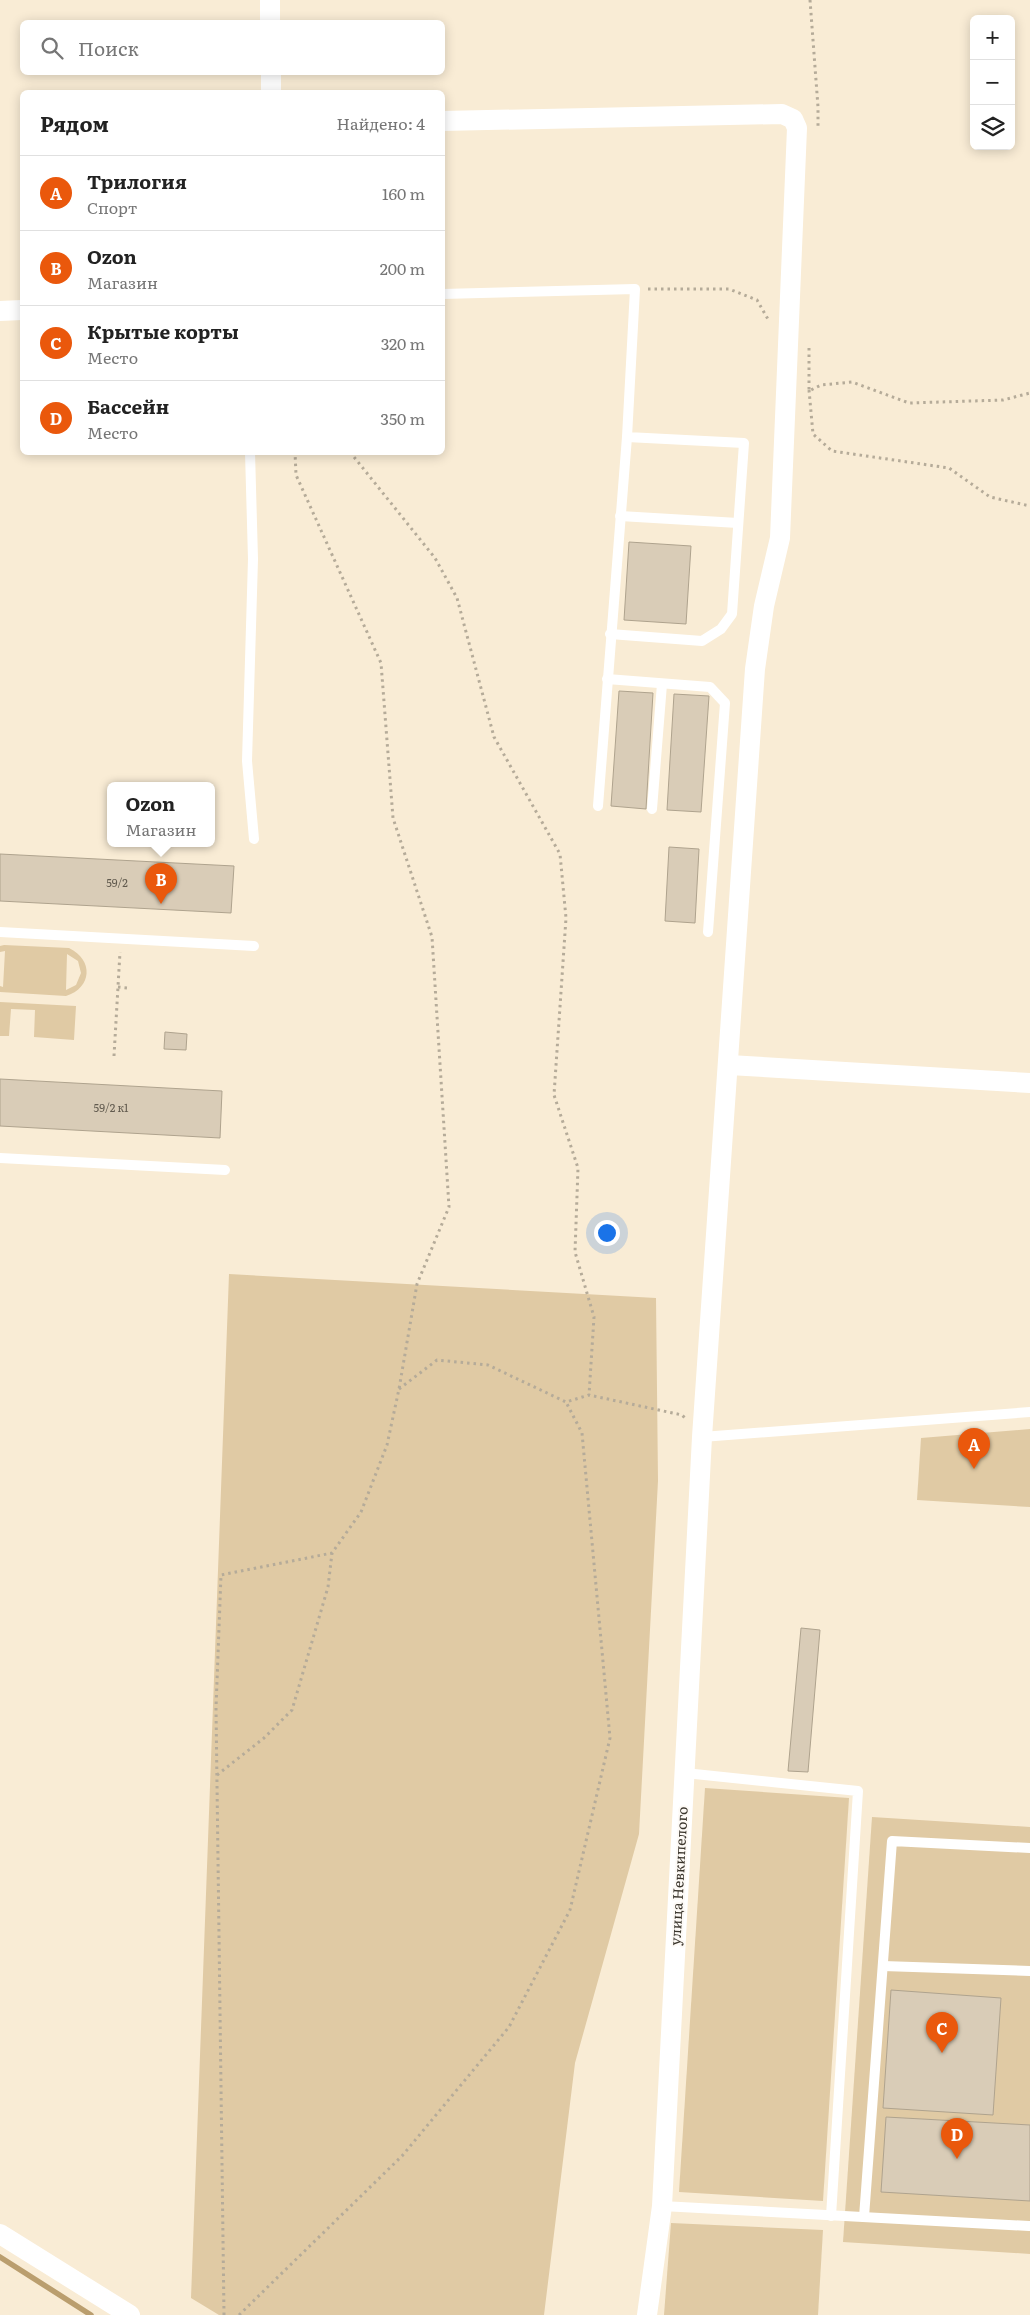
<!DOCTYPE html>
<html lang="ru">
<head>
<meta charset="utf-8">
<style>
	body { margin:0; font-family:Literata,serif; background:#f6f6f6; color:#222 }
	.controls { position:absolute; right:15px; top:15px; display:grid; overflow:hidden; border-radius:8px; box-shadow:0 2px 12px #0003 }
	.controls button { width:45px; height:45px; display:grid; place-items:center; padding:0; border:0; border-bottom:1px solid #e0e0e0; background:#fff; color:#222; font:25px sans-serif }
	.you { position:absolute; left:606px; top:1232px; width:18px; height:18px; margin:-12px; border:4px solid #fff; border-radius:50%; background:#1a73e8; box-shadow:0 0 0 8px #1a73e833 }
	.badge { display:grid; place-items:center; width:32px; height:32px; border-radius:50%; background:#ea580c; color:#fff; font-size:16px; font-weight:700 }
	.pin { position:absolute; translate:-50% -41px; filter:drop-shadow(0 1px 2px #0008) }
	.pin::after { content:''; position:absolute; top:26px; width:18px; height:15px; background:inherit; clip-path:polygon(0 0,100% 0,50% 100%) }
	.popup { position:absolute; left:107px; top:782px; width:108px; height:65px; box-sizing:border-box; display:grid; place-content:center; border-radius:8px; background:#fff; filter:drop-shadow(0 1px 4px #0005); font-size:16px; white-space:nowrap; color:#767676 }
	.popup b { font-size:19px; color:#222 }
	.popup::after { content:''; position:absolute; left:50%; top:100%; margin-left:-10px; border:10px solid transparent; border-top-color:#fff }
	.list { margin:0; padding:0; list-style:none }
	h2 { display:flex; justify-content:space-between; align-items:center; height:65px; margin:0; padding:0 20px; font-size:21px }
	h2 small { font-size:16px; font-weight:400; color:#767676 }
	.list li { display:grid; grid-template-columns:32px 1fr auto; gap:15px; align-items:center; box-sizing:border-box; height:75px; padding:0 20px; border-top:1px solid #e0e0e0 }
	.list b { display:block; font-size:19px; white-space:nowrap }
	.list p { margin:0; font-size:16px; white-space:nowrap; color:#767676 }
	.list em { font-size:16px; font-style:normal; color:#767676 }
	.icon { flex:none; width:28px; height:28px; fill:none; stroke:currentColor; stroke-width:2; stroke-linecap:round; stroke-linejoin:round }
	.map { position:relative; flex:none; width:1030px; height:2315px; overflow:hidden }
	.search { position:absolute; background:#fff; box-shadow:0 2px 12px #0003; left:20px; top:20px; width:425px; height:55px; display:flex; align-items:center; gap:12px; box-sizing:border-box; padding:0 18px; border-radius:8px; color:#767676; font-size:19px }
	.panel { position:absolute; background:#fff; box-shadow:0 2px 12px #0003; left:20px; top:90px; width:425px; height:365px; border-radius:8px }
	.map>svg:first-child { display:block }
	.green { fill:#e0caa4; fill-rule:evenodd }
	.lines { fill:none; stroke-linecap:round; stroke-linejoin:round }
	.stream { stroke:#ba9e6e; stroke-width:5.5 }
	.building { fill:#d9ccb7; stroke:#afa38e }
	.path { stroke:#b5ab99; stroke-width:3; stroke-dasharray:2.5 4; stroke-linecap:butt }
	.lane { stroke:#fff; stroke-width:10 }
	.street { stroke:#fff; stroke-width:20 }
	.labels { text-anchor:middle; stroke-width:4; stroke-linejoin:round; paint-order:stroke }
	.number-label { font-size:11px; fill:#625b4f }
	.street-label { font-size:14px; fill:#3a352c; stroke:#fdfaf6 }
</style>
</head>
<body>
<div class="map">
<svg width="1030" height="2315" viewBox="0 0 1030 2315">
	<rect width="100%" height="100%" fill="#f9ecd5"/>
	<g class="green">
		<path d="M4,945L69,948C94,960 92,988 66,996L0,992V986L3,987L5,951L0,952V946ZM67,954L78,961L81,973L76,985L66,990Z"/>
		<polygon points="0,1002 76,1006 74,1040 34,1037 35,1010 11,1009 9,1036 0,1036"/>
		<polygon points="229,1274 656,1298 658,1481 639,1834 575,2063 544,2315 219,2315 191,2298"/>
		<polygon points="1030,1429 1030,1507 917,1500 921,1438"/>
		<polygon points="705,1788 849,1798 823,2201 679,2192"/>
		<polygon points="872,1817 1030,1827 1030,2254 843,2242"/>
		<polygon points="671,2223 823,2230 818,2315 664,2315"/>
	</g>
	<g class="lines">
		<polyline class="stream" points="0,2257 91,2315"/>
	</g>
	<g class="building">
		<polygon points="629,542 691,546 686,624 624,620"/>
		<polygon points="619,691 653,693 646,809 611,806"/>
		<polygon points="674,694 709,696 701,812 667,810"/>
		<polygon points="669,847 699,849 695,923 665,921"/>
		<polygon points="0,854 234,866 231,913 0,901"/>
		<polygon points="165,1032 187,1034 186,1050 164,1049"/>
		<polygon points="0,1079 222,1091 220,1138 0,1126"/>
		<polygon points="801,1628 820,1630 808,1772 788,1771"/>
		<polygon points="891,1990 1001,1998 993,2115 883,2108"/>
		<polygon points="886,2117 1030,2125 1030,2201 881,2192"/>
	</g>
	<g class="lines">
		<g class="path">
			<polyline points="810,0 818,107 818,127"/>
			<polyline points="648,289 729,289 757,300 769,321"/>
			<polyline points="809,348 809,391 821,385 852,382 909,403 1003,400 1030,393"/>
			<polyline points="809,390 813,434 832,451 949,468 990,497 1030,506"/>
			<polyline points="350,452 435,558 457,598 494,737 560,854 566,918 554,1095 578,1168 575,1252 594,1317 589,1395"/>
			<polyline points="118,987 128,988"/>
			<polyline points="114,1056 120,952"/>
			<polyline points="399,1389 437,1360 488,1365 566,1402 589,1395 682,1415 685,1418"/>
			<polyline points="217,1775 264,1738 292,1710 328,1587 332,1553"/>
			<polyline points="224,2315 216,1708 221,1575 332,1553 361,1512 387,1445 399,1389 417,1284 449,1207 432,937 393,818 381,663 296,475 295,452"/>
			<polyline points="239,2315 402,2156 509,2027 570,1910 610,1738 582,1433 566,1402"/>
		</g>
		<g class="lane">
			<polyline points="442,294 635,289 627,437 744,443 732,614 721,629 702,641 610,634"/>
			<polyline points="250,452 253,559 247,761 254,839"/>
			<polyline points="620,516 738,523"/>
			<polyline points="607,679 710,687 725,703 708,932"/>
			<polyline points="598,806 627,437"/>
			<polyline points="652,809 662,684"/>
			<polyline points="0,932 254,946"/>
			<polyline points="0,1158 225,1170"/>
			<polyline points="702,1437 1030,1412"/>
			<polyline points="685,1773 858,1791 831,2216"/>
			<polyline points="883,1966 1030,1971"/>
			<polyline points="662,2206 1029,2226"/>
			<polyline points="864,2217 892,1841 1030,1848"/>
		</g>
		<g class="street">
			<polyline points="270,0 270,22"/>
			<polyline points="271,72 271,92"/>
			<polyline points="442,121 782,114 793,119 797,128 780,538 764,606 755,669 702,1437 662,2206 647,2315"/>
			<polyline points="0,311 22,310"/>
			<polyline points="729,1065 1030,1083"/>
			<polyline points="0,2234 130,2315"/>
		</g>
	</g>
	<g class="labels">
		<g class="number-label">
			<text x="117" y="887">59/2</text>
			<text x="111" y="1112">59/2 к1</text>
		</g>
		<g class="street-label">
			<text transform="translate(679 1876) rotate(-87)" y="5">улица Невкипелого</text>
		</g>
	</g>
</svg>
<div class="controls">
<button>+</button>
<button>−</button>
<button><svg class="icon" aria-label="layers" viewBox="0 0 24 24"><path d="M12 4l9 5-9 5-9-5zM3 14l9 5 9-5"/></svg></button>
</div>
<div class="you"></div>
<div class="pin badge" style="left:974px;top:1469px">A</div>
<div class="pin badge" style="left:161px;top:904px">B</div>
<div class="popup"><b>Ozon</b>Магазин</div>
<div class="pin badge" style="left:942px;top:2053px">C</div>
<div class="pin badge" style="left:957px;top:2159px">D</div>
<div class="search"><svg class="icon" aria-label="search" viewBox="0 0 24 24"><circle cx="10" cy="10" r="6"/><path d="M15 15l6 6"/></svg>Поиск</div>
<section class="panel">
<h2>Рядом<small>Найдено: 4</small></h2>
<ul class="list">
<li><span class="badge">A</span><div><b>Трилогия</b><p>Спорт</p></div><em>160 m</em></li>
<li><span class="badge">B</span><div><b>Ozon</b><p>Магазин</p></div><em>200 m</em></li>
<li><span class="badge">C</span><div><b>Крытые корты</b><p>Место</p></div><em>320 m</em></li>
<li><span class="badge">D</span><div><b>Бассейн</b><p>Место</p></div><em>350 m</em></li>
</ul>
</section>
</div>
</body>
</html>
